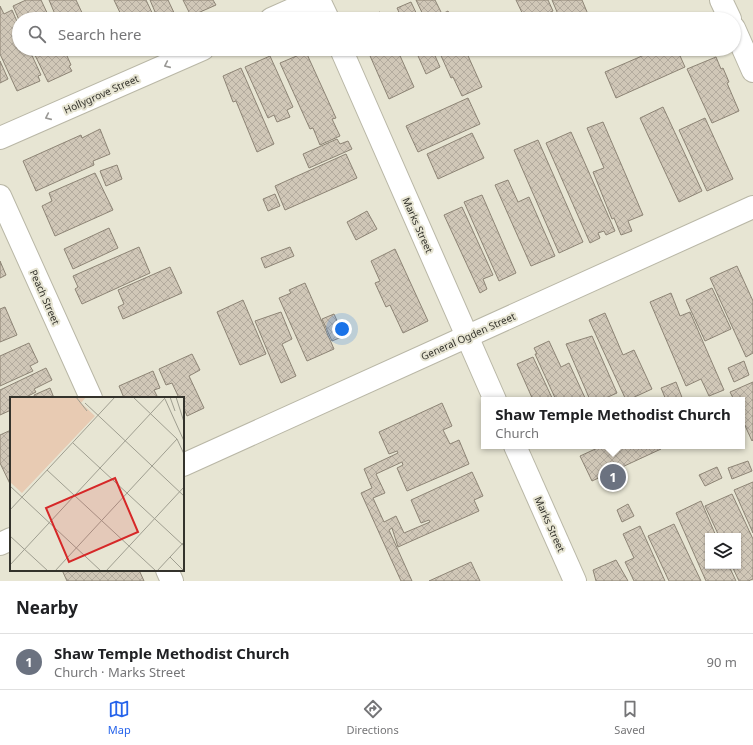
<!DOCTYPE html>
<html lang="en">
<head>
<meta charset="utf-8">
<style>
	body { margin:0; font-family:"Noto Sans",sans-serif; background:#f6f6f6; color:#202124 }
	.controls { position:absolute; right:12px; bottom:12px; display:grid; overflow:hidden; border-radius:0px; box-shadow:0 1px 3px #0004 }
	.controls button { width:36px; height:36px; display:grid; place-items:center; padding:0; border:0; border-bottom:1px solid #e0e0e0; background:#fff; color:#202124; font:20px sans-serif }
	.you { position:absolute; left:342px; top:329px; width:14px; height:14px; margin:-10px; border:3px solid #fff; border-radius:50%; background:#1a73e8; box-shadow:0 0 0 6px #1a73e833 }
	.badge { display:grid; place-items:center; width:26px; height:26px; border-radius:50%; background:#2563eb; color:#fff; font-size:13px; font-weight:700 }
	.pin { position:absolute; translate:-50% -50%; border:2px solid #fff; box-shadow:0 1px 4px #0006 }
	.popup { position:absolute; left:481px; top:397px; width:264px; height:52px; box-sizing:border-box; display:grid; place-content:center; border-radius:0px; background:#fff; filter:drop-shadow(0 1px 3px #0005); font-size:13px; white-space:nowrap; color:#757577 }
	.popup b { font-size:15px; color:#202124 }
	.popup::after { content:''; position:absolute; left:50%; top:100%; margin-left:-8px; border:8px solid transparent; border-top-color:#fff }
	.list { margin:0; padding:0; list-style:none }
	h2 { display:flex; justify-content:space-between; align-items:center; height:52px; margin:0; padding:0 16px; font-size:17px }
	h2 small { font-size:13px; font-weight:400; color:#757577 }
	.list li { display:grid; grid-template-columns:26px 1fr auto; gap:12px; align-items:center; box-sizing:border-box; height:56px; padding:0 16px; border-top:1px solid #e0e0e0 }
	.list b { display:block; font-size:15px; white-space:nowrap }
	.list p { margin:0; font-size:13px; white-space:nowrap; color:#757577 }
	.list em { font-size:13px; font-style:normal; color:#757577 }
	.icon { flex:none; width:22px; height:22px; fill:none; stroke:currentColor; stroke-width:2; stroke-linecap:round; stroke-linejoin:round }
	.map { position:relative; flex:none; width:753px; height:581px; overflow:hidden }
	.search { position:absolute; background:#fff; box-shadow:0 1px 3px #0004; left:12px; right:12px; top:12px; height:44px; display:flex; align-items:center; gap:10px; box-sizing:border-box; padding:0 14px; border-radius:22px; color:#757577; font-size:15px }
	.sheet { height:108px; background:#fff }
	nav { display:flex; justify-content:space-around; align-items:center; box-sizing:border-box; height:56px; border-top:1px solid #e0e0e0; background:#fff; font-size:11px; color:#757577 }
	nav a { display:grid; justify-items:center; gap:2px }
	nav .on { color:#2563eb }
	.map>svg:first-child { display:block }
	.building { fill:url(#building-cross-hatch); stroke:#8d8475 }
	.lines { fill:none; stroke-linecap:round; stroke-linejoin:round }
	.minor-casing { stroke:#b9b7a6; stroke-width:24 }
	.minor { stroke:#fff; stroke-width:22 }
	.oneway { stroke:#9a9996 }
	.labels { text-anchor:middle; stroke-width:4; stroke-linejoin:round; paint-order:stroke }
	.street-label { font-size:10px; fill:#34332c; stroke:#e7e5d3 }
	.inset-road { fill:none; stroke:#9f9e90; stroke-width:1 }
	.view { fill:#d62828; fill-opacity:0.15; stroke:#d62828; stroke-width:2 }
	.inset-edge { fill:none; stroke:#34332c; stroke-width:2 }
</style>
</head>
<body>
<div class="map">
<svg width="753" height="581" viewBox="0 0 753 581">
	<defs>
		<pattern id="building-cross-hatch" width="8" height="8" patternUnits="userSpaceOnUse"><rect width="8" height="8" fill="#d0c7b7"/><path d="M0 0l8 8M0 8l8-8" fill="none" stroke="#b3ab9e"/></pattern>
	</defs>
	<rect width="100%" height="100%" fill="#e7e5d3"/>
	<g class="building">
		<polygon points="26,0 41,0 50,19 19,20 13,6"/>
		<polygon points="49,0 76,0 85,19 57,19"/>
		<polygon points="114,0 146,0 155,19 123,19"/>
		<polygon points="150,0 168,0 177,19 158,19"/>
		<polygon points="183,0 213,0 216,5 191,16"/>
		<polygon points="416,0 435,0 442,14 448,11 452,19 425,19"/>
		<polygon points="516,0 548,0 553,11 537,18 535,15 525,19"/>
		<polygon points="552,0 582,0 590,19 560,19"/>
		<polygon points="411,2 419,19 402,19 397,8"/>
		<polygon points="0,6 4,14 12,10 19,26 19,49 29,49 41,75 38,76 40,81 17,91 0,54"/>
		<polygon points="380,12 383,19 363,19"/>
		<polygon points="32,49 64,49 71,65 69,66 72,71 48,82"/>
		<polygon points="367,49 397,49 414,87 389,99"/>
		<polygon points="415,49 432,49 440,67 426,74"/>
		<polygon points="438,49 465,49 482,87 462,96 453,77 451,78"/>
		<polygon points="658,49 677,49 685,67 616,98 605,72"/>
		<polygon points="306,52 336,118 332,119 340,136 320,145 313,128 310,129 280,63"/>
		<polygon points="270,56 293,107 287,110 290,117 277,122 274,115 268,118 245,67"/>
		<polygon points="716,57 721,69 723,68 729,82 727,83 739,111 712,123 687,69"/>
		<polygon points="0,61 8,79 0,83"/>
		<polygon points="241,68 274,144 257,152 236,101 233,102 223,76"/>
		<polygon points="468,98 480,124 418,152 406,126"/>
		<polygon points="663,107 702,191 679,202 640,118"/>
		<polygon points="705,118 733,179 707,191 679,130"/>
		<polygon points="603,122 643,215 628,221 632,231 621,235 614,218 612,219 593,172 604,168 587,128"/>
		<polygon points="100,129 110,154 93,161 94,165 36,191 23,161 81,135 82,138"/>
		<polygon points="571,132 615,231 606,235 604,231 598,233 600,238 590,243 546,143"/>
		<polygon points="472,133 484,158 438,179 427,154"/>
		<polygon points="337,139 340,144 348,141 352,149 309,168 303,154"/>
		<polygon points="538,140 583,242 559,253 514,150"/>
		<polygon points="346,154 357,178 285,210 275,186"/>
		<polygon points="117,165 122,179 106,186 100,171"/>
		<polygon points="95,173 113,210 55,236 42,206 52,201 49,193"/>
		<polygon points="508,180 518,202 529,197 555,256 531,266 495,185"/>
		<polygon points="275,194 280,206 268,211 263,199"/>
		<polygon points="482,195 516,273 499,281 464,202"/>
		<polygon points="462,207 493,275 483,279 487,289 480,293 444,215"/>
		<polygon points="367,211 377,229 356,240 347,222"/>
		<polygon points="109,228 118,248 73,269 64,249"/>
		<polygon points="139,247 150,273 82,304 75,289 78,287 73,276"/>
		<polygon points="290,247 294,256 265,268 261,258"/>
		<polygon points="395,249 428,321 403,333 390,305 386,307 375,283 380,281 371,261"/>
		<polygon points="0,261 6,275 0,278"/>
		<polygon points="737,266 753,301 753,353 746,357 710,278"/>
		<polygon points="170,267 182,293 123,319 118,307 124,304 118,290"/>
		<polygon points="305,283 334,349 307,361 279,298 291,293 289,290"/>
		<polygon points="712,288 731,329 705,341 686,300"/>
		<polygon points="671,293 680,316 690,312 724,390 709,396 701,379 686,386 650,302"/>
		<polygon points="243,300 266,354 240,365 217,312"/>
		<polygon points="5,307 17,335 0,342 0,309"/>
		<polygon points="281,312 292,339 282,344 296,376 281,383 255,321"/>
		<polygon points="605,313 623,355 634,350 652,389 628,400 626,400 589,320"/>
		<polygon points="334,314 344,336 332,341 322,319"/>
		<polygon points="592,336 617,393 601,400 590,400 566,344"/>
		<polygon points="549,341 561,367 569,363 586,400 556,400 535,354 537,354 534,348"/>
		<polygon points="29,343 38,362 30,366 33,371 0,386 0,356"/>
		<polygon points="192,354 200,370 189,376 204,408 187,416 183,406 183,398 179,398 172,383 166,385 159,369"/>
		<polygon points="533,357 553,400 533,400 517,364"/>
		<polygon points="744,361 749,375 734,382 728,368"/>
		<polygon points="46,368 52,380 34,389 36,392 28,396 29,398 11,398 11,410 0,415 0,390"/>
		<polygon points="153,371 160,388 154,390 158,398 124,398 119,386"/>
		<polygon points="676,382 683,400 666,400 661,388"/>
		<polygon points="753,382 753,440 752,441 742,419 742,400 734,400 730,392"/>
		<polygon points="50,388 54,398 35,398 34,395"/>
		<polygon points="442,403 452,426 443,430 450,444 459,440 469,464 407,491 397,468 403,465 402,462 376,474 385,493 373,498 384,522 396,516 404,533 430,522 429,520 421,523 411,500 472,472 483,496 474,500 479,511 398,547 392,528 389,530 412,581 401,581 361,493 372,488 364,469 398,453 397,451 389,454 379,432"/>
		<polygon points="11,430 11,486 0,463 0,435"/>
		<polygon points="602,446 660,446 661,449 592,481 580,456"/>
		<polygon points="748,461 752,471 732,479 728,468"/>
		<polygon points="717,467 722,478 705,486 699,475"/>
		<polygon points="753,482 753,533 734,490"/>
		<polygon points="732,494 753,539 753,579 748,581 739,581 732,566 738,566 738,536 719,536 705,506"/>
		<polygon points="701,501 716,536 708,536 708,566 729,566 736,581 706,581 676,513"/>
		<polygon points="628,504 634,516 622,522 617,510"/>
		<polygon points="674,524 701,581 669,581 648,536"/>
		<polygon points="640,526 665,581 634,581 625,562 634,558 623,534"/>
		<polygon points="616,560 628,581 596,581 593,570"/>
		<polygon points="471,562 480,581 429,581"/>
		<polygon points="62,570 139,570 144,581 67,581"/>
	</g>
	<g class="lines">
		<defs>
			<g id="minor">
				<polyline points="319,0 328,19"/>
				<polyline points="721,0 730,19"/>
				<polyline points="271,19 314,0"/>
				<polyline points="734,28 753,71"/>
				<polyline points="341,49 495,400"/>
				<polyline points="0,138 203,49"/>
				<polyline points="0,196 91,398"/>
				<polyline points="515,446 575,581"/>
				<polyline points="183,465 753,207"/>
				<polyline points="0,544 11,539"/>
				<polyline points="167,570 172,581"/>
			</g>
		</defs>
		<use href="#minor" class="minor-casing"/>
		<use href="#minor" class="minor"/>
	</g>
	<defs><path id="oneway-chevron" d="M-2-3.5L2.5 0L-2 3.5" fill="none" stroke-width="1.6" stroke-linecap="round" stroke-linejoin="round"/></defs>
	<g class="oneway">
		<use href="#oneway-chevron" transform="translate(167 65) rotate(156)"/>
		<use href="#oneway-chevron" transform="translate(48 117) rotate(156)"/>
	</g>
	<g class="labels">
		<g class="street-label">
			<text transform="translate(101 94) rotate(-24)" y="4">Hollygrove Street</text>
			<text transform="translate(418 225) rotate(66)" y="4">Marks Street</text>
			<text transform="translate(45 297) rotate(66)" y="4">Peach Street</text>
			<text transform="translate(468 336) rotate(-24)" y="4">General Ogden Street</text>
			<text transform="translate(550 524) rotate(66)" y="4">Marks Street</text>
		</g>
	</g>
	<g transform="translate(10 397)">
		<rect width="174" height="174" fill="#e7e5d3"/>
		<path d="M0,0H76L71,6L85,19L12,96L0,85Z" fill="#e8cbb3"/>
		<path class="inset-road" d="M66,0L77,14M123,0L167,42L174,57M160,0L165,14M166,0L174,25M155,2L174,44M75,6L174,99M63,46L174,149M37,73L146,174M0,89L91,174M0,113L105,0M0,139L38,174M160,160L174,174M0,168L155,1M45,174L167,42M96,174L174,90M147,174L174,145"/>
		<path class="view" d="M105,81L128,135L59,165L36,111Z"/>
		<rect width="174" height="174" class="inset-edge"/>
	</g>
</svg>
<div class="controls">
<button><svg class="icon" aria-label="layers" viewBox="0 0 24 24"><path d="M12 4l9 5-9 5-9-5zM3 14l9 5 9-5"/></svg></button>
</div>
<div class="you"></div>
<div class="pin badge" style="left:613px;top:477px;background:#6b7280">1</div>
<div class="popup"><b>Shaw Temple Methodist Church</b>Church</div>
<div class="search"><svg class="icon" aria-label="search" viewBox="0 0 24 24"><circle cx="10" cy="10" r="6"/><path d="M15 15l6 6"/></svg>Search here</div>
</div>
<section class="sheet">
<h2>Nearby<small></small></h2>
<ul class="list">
<li><span class="badge" style="background:#6b7280">1</span><div><b>Shaw Temple Methodist Church</b><p>Church · Marks Street</p></div><em>90 m</em></li>
</ul>
</section>
<nav>
<a class="on"><svg class="icon" aria-label="map" viewBox="0 0 24 24"><path d="M3 6l6-2 6 2 6-2v14l-6 2-6-2-6 2zM9 4v14M15 6v14"/></svg>Map</a>
<a><svg class="icon" aria-label="directions" viewBox="0 0 24 24"><path d="M12 3l9 9-9 9-9-9zM9 14v-3h6M13 9l2 2-2 2"/></svg>Directions</a>
<a><svg class="icon" aria-label="saved" viewBox="0 0 24 24"><path d="M7 4h10v16l-5-4-5 4z"/></svg>Saved</a>
</nav>
</body>
</html>
